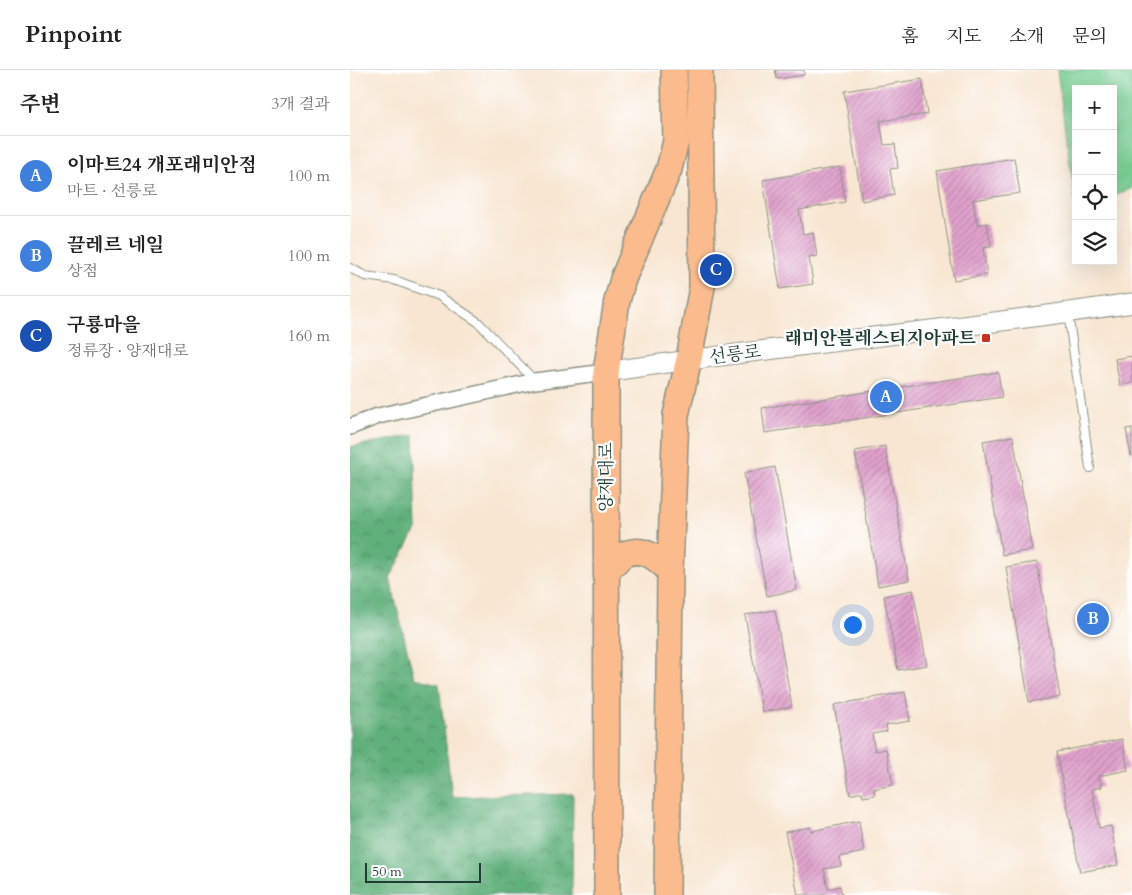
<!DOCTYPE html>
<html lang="ko">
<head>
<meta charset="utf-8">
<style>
	body { margin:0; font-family:Cardo,"Noto Serif KR",serif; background:#f6f6f6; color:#222 }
	.controls { position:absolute; right:15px; top:15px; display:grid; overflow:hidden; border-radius:0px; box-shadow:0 5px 20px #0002 }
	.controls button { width:45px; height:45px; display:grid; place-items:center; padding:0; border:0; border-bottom:1px solid #e0e0e0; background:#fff; color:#222; font:25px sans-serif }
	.scale { position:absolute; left:15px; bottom:12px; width:116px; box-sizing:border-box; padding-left:5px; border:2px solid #1f3d34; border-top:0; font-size:14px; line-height:18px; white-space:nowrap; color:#1f3d34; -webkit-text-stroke:4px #fff; paint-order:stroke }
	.you { position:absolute; left:502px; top:554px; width:18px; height:18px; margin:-12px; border:4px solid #fff; border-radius:50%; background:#1a73e8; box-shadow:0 0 0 8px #1a73e833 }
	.badge { display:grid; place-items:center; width:32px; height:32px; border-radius:50%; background:#c8321e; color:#fff; font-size:16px; font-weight:700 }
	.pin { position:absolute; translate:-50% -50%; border:2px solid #fff; box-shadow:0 1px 5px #0006 }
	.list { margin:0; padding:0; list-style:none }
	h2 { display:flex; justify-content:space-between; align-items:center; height:65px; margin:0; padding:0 20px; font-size:21px }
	h2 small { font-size:16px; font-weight:400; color:#767676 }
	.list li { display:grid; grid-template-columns:32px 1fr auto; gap:15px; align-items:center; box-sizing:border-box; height:80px; padding:0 20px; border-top:1px solid #e0e0e0 }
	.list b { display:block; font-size:19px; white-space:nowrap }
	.list p { margin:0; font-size:16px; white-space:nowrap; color:#767676 }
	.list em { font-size:16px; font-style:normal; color:#767676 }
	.icon { flex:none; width:28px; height:28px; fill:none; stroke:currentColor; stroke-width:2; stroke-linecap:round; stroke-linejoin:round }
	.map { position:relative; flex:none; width:782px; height:825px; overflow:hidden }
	header { display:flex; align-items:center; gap:30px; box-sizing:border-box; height:70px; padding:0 25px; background:#fff; border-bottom:1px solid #e0e0e0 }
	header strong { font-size:24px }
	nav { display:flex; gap:28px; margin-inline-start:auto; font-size:18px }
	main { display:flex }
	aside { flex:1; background:#fff }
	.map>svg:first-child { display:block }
	.grass { fill:#76cd91; stroke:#4a8562 }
	.forest { fill:url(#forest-crowns); stroke:#407658 }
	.building { fill:url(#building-hatch) }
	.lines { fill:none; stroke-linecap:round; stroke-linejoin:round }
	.service-casing { stroke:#8c9283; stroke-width:10 }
	.minor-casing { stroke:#8c9283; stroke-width:18 }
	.tertiary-casing { stroke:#8c9283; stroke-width:21 }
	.primary-casing { stroke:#8c9283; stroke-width:28 }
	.service { stroke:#fff; stroke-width:8 }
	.minor { stroke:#fff; stroke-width:15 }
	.tertiary { stroke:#fff; stroke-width:19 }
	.primary { stroke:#fbbb8d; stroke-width:25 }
	.poi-dot { fill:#c8321e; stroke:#fff; stroke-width:2 }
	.labels { text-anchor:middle; stroke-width:4.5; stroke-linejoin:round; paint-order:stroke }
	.poi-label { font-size:18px; font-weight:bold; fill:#1f3d34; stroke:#fff; text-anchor:end }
	.street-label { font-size:18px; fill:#1f3d34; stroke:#fff }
</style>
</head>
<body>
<header>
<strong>Pinpoint</strong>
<nav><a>홈</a><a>지도</a><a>소개</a><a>문의</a></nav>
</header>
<main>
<aside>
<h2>주변<small>3개 결과</small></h2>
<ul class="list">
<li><span class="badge" style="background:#3f7fe0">A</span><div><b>이마트24 개포래미안점</b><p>마트 · 선릉로</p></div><em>100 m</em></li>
<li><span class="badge" style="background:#3f7fe0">B</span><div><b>끌레르 네일</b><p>상점</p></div><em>100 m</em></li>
<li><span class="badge" style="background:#1a4fb4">C</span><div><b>구룡마을</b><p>정류장 · 양재대로</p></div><em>160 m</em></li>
</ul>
</aside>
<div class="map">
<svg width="782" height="825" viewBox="0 0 782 825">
	<defs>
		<pattern id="forest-crowns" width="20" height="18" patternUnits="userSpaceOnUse" patternTransform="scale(1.25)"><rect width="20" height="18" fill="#60b07b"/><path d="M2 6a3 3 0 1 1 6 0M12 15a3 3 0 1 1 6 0" fill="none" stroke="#4f9066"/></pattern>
		<pattern id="building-hatch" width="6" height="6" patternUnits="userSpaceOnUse" patternTransform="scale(1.25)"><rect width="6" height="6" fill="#e1a2cd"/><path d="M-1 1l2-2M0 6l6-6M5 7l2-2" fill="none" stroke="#b685a7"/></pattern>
	</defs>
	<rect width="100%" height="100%" fill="#fff"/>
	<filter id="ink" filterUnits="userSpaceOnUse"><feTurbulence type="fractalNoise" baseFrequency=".02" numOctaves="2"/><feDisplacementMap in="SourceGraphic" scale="10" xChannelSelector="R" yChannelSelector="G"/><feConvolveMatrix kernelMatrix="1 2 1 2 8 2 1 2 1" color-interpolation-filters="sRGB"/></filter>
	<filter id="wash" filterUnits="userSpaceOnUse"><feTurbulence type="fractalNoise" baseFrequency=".0096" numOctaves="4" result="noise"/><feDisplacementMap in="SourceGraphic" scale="20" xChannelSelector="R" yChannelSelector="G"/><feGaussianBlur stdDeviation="1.12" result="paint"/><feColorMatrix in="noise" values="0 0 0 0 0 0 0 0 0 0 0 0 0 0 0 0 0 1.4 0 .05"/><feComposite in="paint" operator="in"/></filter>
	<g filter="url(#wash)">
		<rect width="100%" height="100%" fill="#f8e6d2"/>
		<polygon class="grass" points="707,0 782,0 782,118 763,126 763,19 726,19 726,138"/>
		<polygon class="forest" points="64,365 67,458 40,508 64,608 89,614 102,727 223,724 222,825 0,825 0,377"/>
		<g id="blocks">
			<g class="building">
				<polygon points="425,0 454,0 454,5 427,9"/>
				<polygon points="572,9 577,44 530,51 534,75 545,74 548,98 540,99 544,125 512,131 494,21"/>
				<polygon points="664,88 670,123 623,130 627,155 637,153 641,177 633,178 637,205 604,210 587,101"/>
				<polygon points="490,97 495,132 449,140 453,164 463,162 467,186 459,187 463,214 430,219 413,110"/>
				<polygon points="782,286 782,313 770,315 765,289"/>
				<polygon points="648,302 652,327 415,363 412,338"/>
				<polygon points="782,358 782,386 781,386 776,359"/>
				<polygon points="663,366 682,480 652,485 633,371"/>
				<polygon points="535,376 559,510 528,516 505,381"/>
				<polygon points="425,397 447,520 417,526 394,403"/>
				<polygon points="687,492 710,627 679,632 656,497"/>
				<polygon points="563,520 577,595 548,600 534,526"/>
				<polygon points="425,540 442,637 412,642 395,545"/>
				<polygon points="555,622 560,651 536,655 537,661 522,664 525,681 536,679 543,715 524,719 525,725 513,727 512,722 500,725 484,635"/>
				<polygon points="772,669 778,700 749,706 752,717 742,719 749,758 761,756 768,795 730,802 707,682"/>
				<polygon points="509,751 514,782 489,787 491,796 474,799 478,819 490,816 492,825 448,825 435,762 460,757 461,761"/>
			</g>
		</g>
	</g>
	<g filter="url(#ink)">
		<use href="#blocks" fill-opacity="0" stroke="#8c9283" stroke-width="1"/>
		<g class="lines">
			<defs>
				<g id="service">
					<polyline points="0,198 15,206 44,210 89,226 128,252 185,311"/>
					<polyline points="718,243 740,398"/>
				</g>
				<polyline id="minor" points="0,357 28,346 185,311 256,302"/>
				<path id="tertiary" d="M256,302C431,275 607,260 782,233"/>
				<g id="primary">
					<path d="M257,501C262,496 269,487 275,484C294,476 308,489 320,501"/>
					<polyline points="257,825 256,302 267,231 273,209 319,99 326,71 324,0"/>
					<polyline points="317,825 320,501 326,345 339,289 352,217 350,0"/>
				</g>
			</defs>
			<use href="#service" class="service-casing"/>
			<use href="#minor" class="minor-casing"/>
			<use href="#tertiary" class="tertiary-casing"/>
			<use href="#primary" class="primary-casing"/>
			<use href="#service" class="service"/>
			<use href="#minor" class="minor"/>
			<use href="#tertiary" class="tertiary"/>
			<use href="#primary" class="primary"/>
		</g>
	</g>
	<rect class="poi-dot" x="631" y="263" width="10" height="10" rx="2.5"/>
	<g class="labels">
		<g class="poi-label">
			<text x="626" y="274">래미안블레스티지아파트</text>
		</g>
		<g class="street-label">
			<text transform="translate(385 284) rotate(-7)" y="6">선릉로</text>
			<text transform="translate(256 407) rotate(-90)" y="6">양재대로</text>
		</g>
	</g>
</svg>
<div class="controls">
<button>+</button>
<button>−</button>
<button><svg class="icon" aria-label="locate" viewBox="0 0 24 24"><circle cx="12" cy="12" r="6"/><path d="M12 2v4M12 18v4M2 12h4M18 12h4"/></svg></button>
<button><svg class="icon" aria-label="layers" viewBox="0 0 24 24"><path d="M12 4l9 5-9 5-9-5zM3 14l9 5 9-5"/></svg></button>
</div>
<div class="scale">50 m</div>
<div class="you"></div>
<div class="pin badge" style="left:536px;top:327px;background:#3f7fe0">A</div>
<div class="pin badge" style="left:743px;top:549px;background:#3f7fe0">B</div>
<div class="pin badge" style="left:366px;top:200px;background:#1a4fb4">C</div>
</div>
</main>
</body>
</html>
